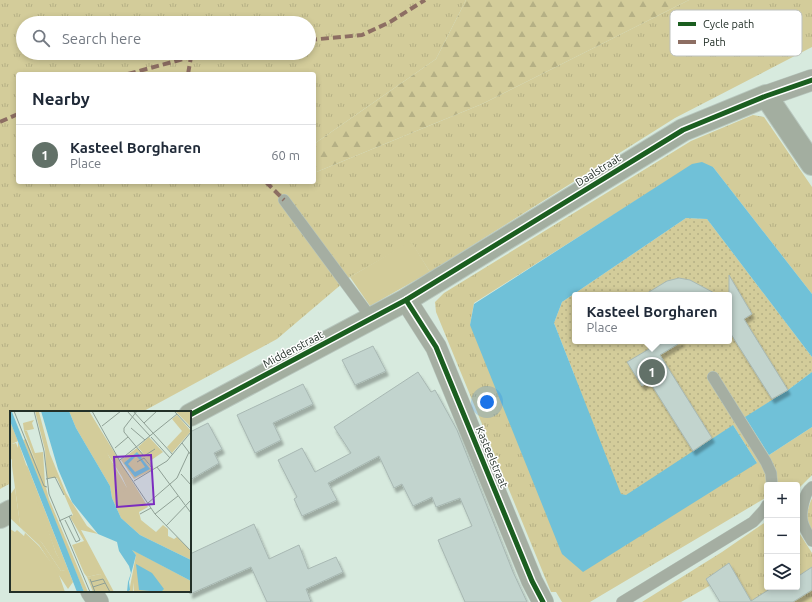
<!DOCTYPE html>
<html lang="en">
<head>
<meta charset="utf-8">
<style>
	body { margin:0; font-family:Ubuntu,sans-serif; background:#f6f6f7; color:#1f2937 }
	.controls { position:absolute; right:12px; bottom:12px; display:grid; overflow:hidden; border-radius:4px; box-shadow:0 2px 6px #0003 }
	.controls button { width:36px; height:36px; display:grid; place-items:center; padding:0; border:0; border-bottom:1px solid #e0e1e3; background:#fff; color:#1f2937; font:20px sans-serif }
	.you { position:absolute; left:487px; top:402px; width:14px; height:14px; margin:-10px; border:3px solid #fff; border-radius:50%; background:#1a73e8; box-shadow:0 0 0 6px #1a73e833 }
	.badge { display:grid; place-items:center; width:26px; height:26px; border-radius:50%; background:#627168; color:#fff; font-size:13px; font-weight:700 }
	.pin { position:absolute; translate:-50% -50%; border:2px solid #fff; box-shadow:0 1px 4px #0006 }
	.popup { position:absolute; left:572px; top:292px; width:160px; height:52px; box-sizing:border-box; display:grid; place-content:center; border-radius:4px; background:#fff; filter:drop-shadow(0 1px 3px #0005); font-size:13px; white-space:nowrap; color:#747a83 }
	.popup b { font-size:15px; color:#1f2937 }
	.popup::after { content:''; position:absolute; left:50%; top:100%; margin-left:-8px; border:8px solid transparent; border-top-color:#fff }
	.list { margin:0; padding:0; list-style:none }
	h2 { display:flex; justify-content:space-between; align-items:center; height:52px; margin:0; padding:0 16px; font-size:17px }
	h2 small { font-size:13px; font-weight:400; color:#747a83 }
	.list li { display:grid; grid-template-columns:26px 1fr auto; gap:12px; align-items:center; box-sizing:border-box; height:60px; padding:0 16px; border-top:1px solid #e0e1e3 }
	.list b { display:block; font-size:15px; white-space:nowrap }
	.list p { margin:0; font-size:13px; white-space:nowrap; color:#747a83 }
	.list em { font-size:13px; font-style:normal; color:#747a83 }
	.icon { flex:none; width:22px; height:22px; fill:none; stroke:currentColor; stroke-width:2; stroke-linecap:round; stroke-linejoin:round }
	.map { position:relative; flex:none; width:812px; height:602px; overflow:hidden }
	.search { position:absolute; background:#fff; box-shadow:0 2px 6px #0003; left:16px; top:16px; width:300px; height:44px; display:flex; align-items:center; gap:10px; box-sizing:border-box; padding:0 14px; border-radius:22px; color:#747a83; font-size:15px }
	.panel { position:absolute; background:#fff; box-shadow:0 2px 6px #0003; left:16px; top:72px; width:300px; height:112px; border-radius:4px }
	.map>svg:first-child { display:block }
	.grass { fill:url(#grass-tufts); fill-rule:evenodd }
	.forest { fill:url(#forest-firs) }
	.park { fill:#d3cc9a }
	.garden { fill:url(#garden-dots); fill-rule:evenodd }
	.water { fill:#70c1d8 }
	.building { fill:#c2d4ce; stroke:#a8b8b3; filter:url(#shadow) }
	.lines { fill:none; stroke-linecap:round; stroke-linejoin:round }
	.lane-casing { stroke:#b8c7be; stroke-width:12 }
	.street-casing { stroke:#b8c7be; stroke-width:22 }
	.secondary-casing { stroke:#b8c7be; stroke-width:24 }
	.lane { stroke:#a5aea2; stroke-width:11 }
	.street { stroke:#a5aea2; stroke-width:21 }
	.secondary { stroke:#a3aea0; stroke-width:22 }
	.quiet { stroke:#8d6e63; stroke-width:4; stroke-dasharray:8 4; stroke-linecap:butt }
	.cycleway-casing { stroke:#fff; stroke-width:8 }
	.cycleway { stroke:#1b5e20; stroke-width:5 }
	.labels { text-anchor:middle; stroke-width:3; stroke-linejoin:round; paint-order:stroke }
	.street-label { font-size:11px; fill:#233028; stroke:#fff }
	.inset-road { fill:none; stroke:#8fa095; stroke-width:1 }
	.view { fill:#7b2cbf; fill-opacity:0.15; stroke:#7b2cbf; stroke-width:2 }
	.inset-edge { fill:none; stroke:#233028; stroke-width:2 }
	.key { fill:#fff; stroke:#bdc1be; stroke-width:1 }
	.key-label { font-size:11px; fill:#233028 }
</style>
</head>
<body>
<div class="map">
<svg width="812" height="602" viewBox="0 0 812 602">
	<defs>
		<pattern id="grass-tufts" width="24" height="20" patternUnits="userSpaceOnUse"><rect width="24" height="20" fill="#d3cc9a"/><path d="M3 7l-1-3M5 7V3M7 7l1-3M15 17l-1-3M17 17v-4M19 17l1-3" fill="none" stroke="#b5b085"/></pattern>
		<pattern id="forest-firs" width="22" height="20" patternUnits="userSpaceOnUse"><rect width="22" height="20" fill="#d3cc9a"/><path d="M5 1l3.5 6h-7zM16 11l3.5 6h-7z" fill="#b5b085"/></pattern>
		<pattern id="garden-dots" width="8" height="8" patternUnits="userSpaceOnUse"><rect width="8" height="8" fill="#d3cc9a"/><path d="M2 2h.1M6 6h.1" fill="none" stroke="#b5b085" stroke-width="1.8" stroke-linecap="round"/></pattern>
		<filter id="shadow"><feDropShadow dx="2.5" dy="4.5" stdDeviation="1" flood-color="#0004"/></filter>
	</defs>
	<rect width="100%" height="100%" fill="#d7eade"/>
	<g class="grass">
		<path d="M0,0H466L436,59L314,144V74H18V182H314V173L482,104L689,0H812V47L675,118L430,272L411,242L350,277L277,339L142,412H11V483L0,489ZM23,23H309V53H23Z"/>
		<polygon points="753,115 764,117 812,187 812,294 713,167 692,165 474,303 470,325 757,463 733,425 745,417 769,455 812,427 812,475 800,487 797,501 797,485 767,485 767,497 595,599 590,602 562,602 556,592 551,592 436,312 435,302 444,293 691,141"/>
		<path d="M812,498V531C804,518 807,511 812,498Z"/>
		<polygon points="767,521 767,587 797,587 797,526 798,531 812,553 812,602 722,602 711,585 681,602 642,602 722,552"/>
	</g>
	<polygon class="forest" points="466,0 689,0 482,104 314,173 314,144 436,59"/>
	<polygon class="park" points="411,241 430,272 370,306 350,277"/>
	<path class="garden" d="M686,218L707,219L812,357V372L788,390L626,495L621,494L554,323L562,302ZM575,295H729V341H575Z"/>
	<g class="water">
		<polygon points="702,162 713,167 812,294 812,357 707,219 686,218 562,302 554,323 621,494 626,495 733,425 757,463 583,572 562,554 470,325 474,304 692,164"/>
		<polygon points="812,372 812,427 769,455 745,417 788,390"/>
	</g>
	<g class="building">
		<polygon points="729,275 752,314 744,319 788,390 772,399 729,331"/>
		<polygon points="679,278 690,280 718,295 644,295 667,281"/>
		<polygon points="646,341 683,341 660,355 712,438 693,451 649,381 642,386 627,362 649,349"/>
		<polygon points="373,346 386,371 355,385 342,360"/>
		<polygon points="418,372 431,392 435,390 457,430 513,572 527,602 465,602 438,540 472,526 460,498 436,507 432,497 413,506 402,484 394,488 379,456 328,483 337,500 302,516 294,499 297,497 278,460 302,448 315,472 351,453 334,427"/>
		<polygon points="303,384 313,404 273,423 281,440 255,453 237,415"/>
		<polygon points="208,423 222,449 214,453 219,463 190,480 190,432"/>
		<polygon points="254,524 269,559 299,545 308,569 336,557 343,572 306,589 311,602 267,602 251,567 190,594 190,554"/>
		<polygon points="729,563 751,601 773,587 797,587 797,577 812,567 812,590 793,602 720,602 706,579"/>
	</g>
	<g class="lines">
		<defs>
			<g id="lane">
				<polyline points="284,200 372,319"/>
				<polyline points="713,377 766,462 771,473 772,485"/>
				<path d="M812,487C807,491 806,494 804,501C799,519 802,525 812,541"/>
				<polyline points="622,602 753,522 764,510 767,505"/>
			</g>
			<g id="street">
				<polyline points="766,96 812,80"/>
				<polyline points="406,300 436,347 532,581 543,602"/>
				<polyline points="91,591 98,602"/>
			</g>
			<g id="secondary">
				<polyline points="190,415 406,300 683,130 766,96 812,164"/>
				<polyline points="0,517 11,511"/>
			</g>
		</defs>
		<use href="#lane" class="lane-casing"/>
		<use href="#street" class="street-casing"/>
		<use href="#secondary" class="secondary-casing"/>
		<use href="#lane" class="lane"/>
		<use href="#street" class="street"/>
		<use href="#secondary" class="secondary"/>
		<g class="quiet">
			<polyline points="309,40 362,35 390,22 425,0"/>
			<polyline points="128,74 191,57 217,53"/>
			<polyline points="188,74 191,57"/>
			<polyline points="0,122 18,114"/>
			<polyline points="266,182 284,200"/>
		</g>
		<defs>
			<g id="cycleway">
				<polyline points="406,300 436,347 532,581 543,602"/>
				<polyline points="190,415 406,300 683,130 766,96 812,80"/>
			</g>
		</defs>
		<use href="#cycleway" class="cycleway-casing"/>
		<use href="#cycleway" class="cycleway"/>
	</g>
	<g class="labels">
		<g class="street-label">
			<text transform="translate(598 170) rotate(-32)" y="4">Daalstraat</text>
			<text transform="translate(293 349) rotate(-28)" y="4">Middenstraat</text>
			<text transform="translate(492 457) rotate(67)" y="4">Kasteelstraat</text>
		</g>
	</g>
	<g transform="translate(10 411)">
		<rect width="181" height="181" fill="#d7eade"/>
		<path d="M25,0H31L29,1L40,43L56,82L77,115L88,123L71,119L104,181H101L90,163L77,166L74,162L62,134L74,130L60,106L63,104L47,67H37L35,39ZM59,0H79L138,96L129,101L131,109L146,121L153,114L158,118V125L164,128L167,126L181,140V149L130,124L111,107L102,87L100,75L66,17ZM97,42L112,66L117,77L109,69ZM165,0H181V16ZM167,4L181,20L162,42L157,36L172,20L162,8ZM14,20H17L25,42L33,41L35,73L39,88L78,181H74L47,117L13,29L16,28L28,57ZM139,26L153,41L140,50L144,58L134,47L142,59L124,68L111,49L127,37L135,45L128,36ZM8,30L46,142L56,159L51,160L32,132L10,113L2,55V33L6,32L8,37ZM0,118L5,121L7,119L14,125L15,122L11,118L29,135L48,161L55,181H0ZM121,138L181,170V181H124V171L131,162L124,171L123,181H119L126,144Z" fill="#d3cc9a" fill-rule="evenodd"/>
		<path d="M24,9L22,12L24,18L14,20L13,12ZM0,10L8,30L2,33V49L0,46ZM97,42L117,77L113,83L115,76L105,67L92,46ZM17,54L63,171L58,178L29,134L0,107V84L5,77L10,113H14L32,132L51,160L55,159L46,142L15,57Z" fill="#d3cc9a"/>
		<path d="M90,163L98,173L101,180L83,181L77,166Z" fill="#d3cc9a"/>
		<path d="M126,44L135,56L125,61L118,52Z" fill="#d3cc9a"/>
		<path d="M0,0L2,1L74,181H67L0,10ZM31,0H59L66,17L100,75L102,87L111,107L130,124L181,149V170L122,139L126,144L119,171L120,179L117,181L118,171L121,162L119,155L109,140L107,131L88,123L62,91L48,58ZM127,41L132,47L130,49L126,45L118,53L125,61L135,56L130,49L132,48L140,58L125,66L114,52ZM126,153L142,162L154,178L151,181L129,179Z" fill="#70c1d8"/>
		<path class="inset-road" d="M4,0L34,75L37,76M24,0L34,40L39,83L80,181M82,0L112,54L145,103L181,140M117,0L140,25M123,0L163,44M127,0L114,17V21L134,45L145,38M164,0L181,18M134,12L147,0M92,15L111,0M121,17L135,29M141,26L160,47M172,32L181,44M105,37L118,26M110,49L167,3M127,51L134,47L142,57M147,56L181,102M171,63L181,74M36,68L45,66L54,84M124,70L157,50L181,21M138,92L167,67L179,41M130,103L141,97M145,103L168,85M55,109L66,131L70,129L59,105M49,110L62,104M156,115L181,89M80,168L85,181M81,171L93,168L100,181M83,176L95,172"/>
		<path class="view" d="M141,44L144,93L107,96L104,46Z"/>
		<rect width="181" height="181" class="inset-edge"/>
	</g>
	<rect x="670" y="10" width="132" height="46" rx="6" class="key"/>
	<rect x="678" y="22" width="18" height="4" fill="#1b5e20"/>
	<rect x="678" y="40" width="18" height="4" fill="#8d6e63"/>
	<g class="key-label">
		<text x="703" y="28">Cycle path</text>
		<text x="703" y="46">Path</text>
	</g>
</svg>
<div class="controls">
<button>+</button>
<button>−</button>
<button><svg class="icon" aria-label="layers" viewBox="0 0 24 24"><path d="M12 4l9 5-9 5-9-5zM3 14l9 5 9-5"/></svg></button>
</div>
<div class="you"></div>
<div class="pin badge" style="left:652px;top:372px">1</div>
<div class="popup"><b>Kasteel Borgharen</b>Place</div>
<div class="search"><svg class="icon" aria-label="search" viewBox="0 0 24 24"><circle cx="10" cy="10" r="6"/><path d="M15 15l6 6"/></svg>Search here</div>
<section class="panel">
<h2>Nearby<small></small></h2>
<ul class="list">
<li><span class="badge">1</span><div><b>Kasteel Borgharen</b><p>Place</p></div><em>60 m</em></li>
</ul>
</section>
</div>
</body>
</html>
